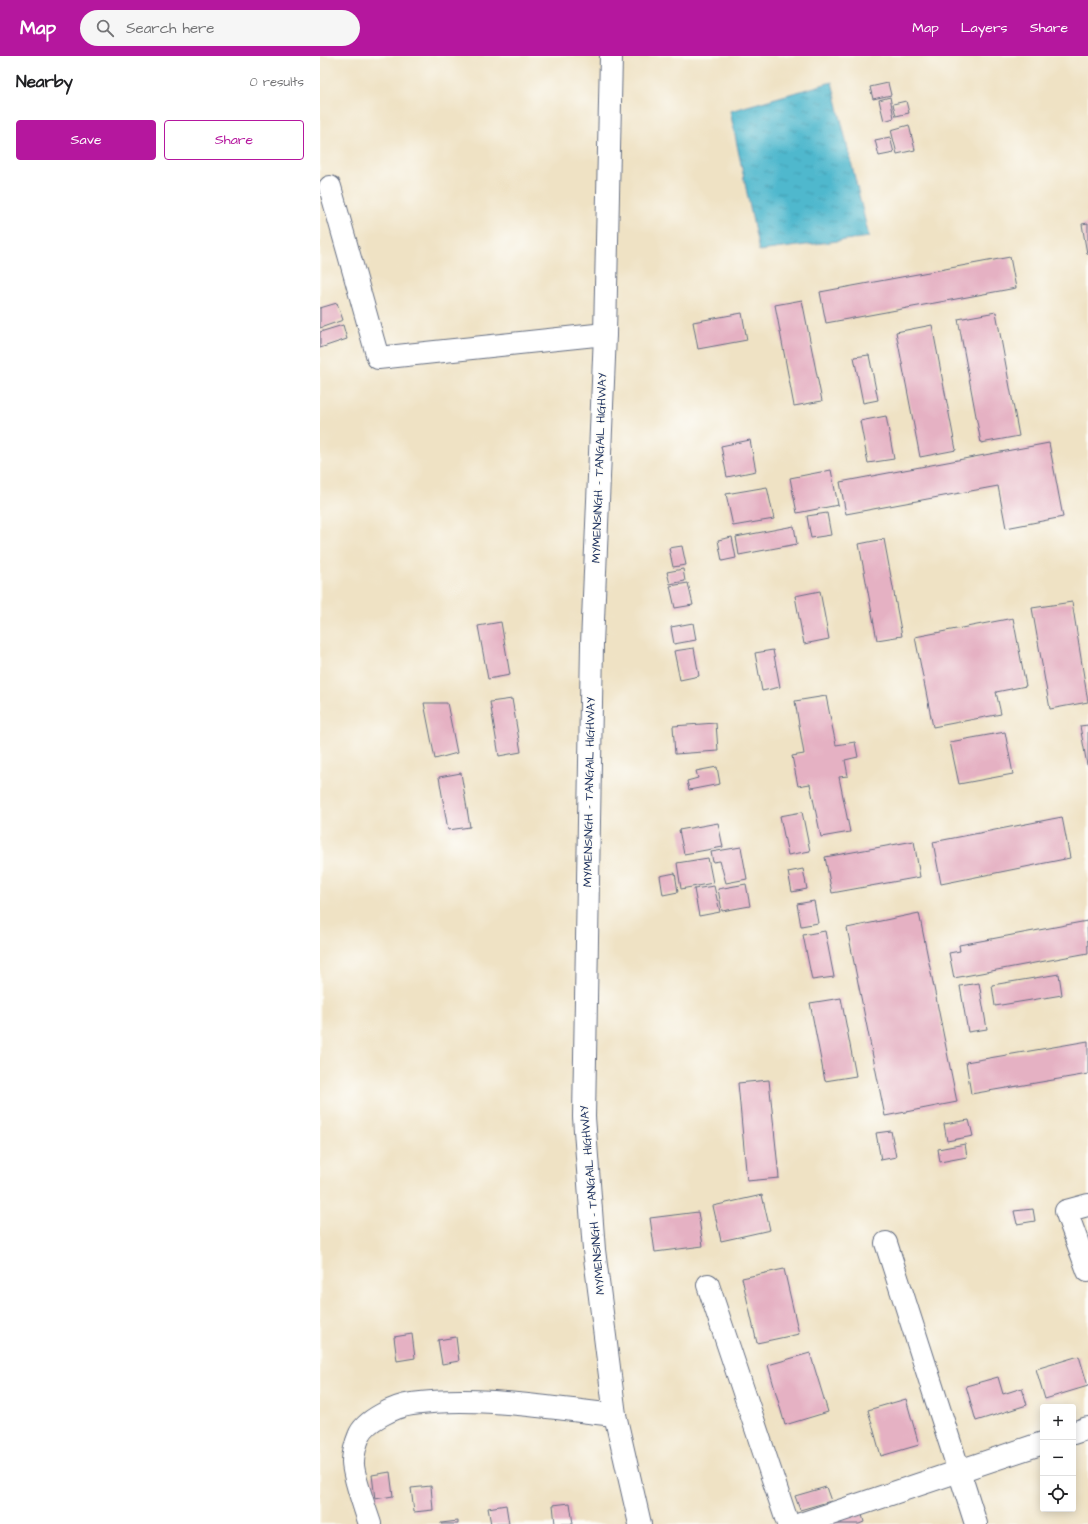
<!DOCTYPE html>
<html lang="en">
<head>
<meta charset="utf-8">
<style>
	body { margin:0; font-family:"Architects Daughter",sans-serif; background:#f6f6f6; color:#202124 }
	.controls { position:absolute; right:12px; bottom:12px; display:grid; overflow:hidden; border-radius:4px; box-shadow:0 2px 10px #0003 }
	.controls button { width:36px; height:36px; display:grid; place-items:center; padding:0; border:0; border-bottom:1px solid #e0e0e0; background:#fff; color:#202124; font:20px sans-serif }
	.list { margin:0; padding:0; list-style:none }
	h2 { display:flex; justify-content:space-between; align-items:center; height:52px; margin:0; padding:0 16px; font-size:17px }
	h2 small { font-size:13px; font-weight:400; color:#757577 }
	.actions { display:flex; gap:8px; padding:12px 16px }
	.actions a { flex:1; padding:9px 0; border:1px solid #b5179e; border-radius:4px; text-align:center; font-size:14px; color:#b5179e }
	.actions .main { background:#b5179e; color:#fff }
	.icon { flex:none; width:22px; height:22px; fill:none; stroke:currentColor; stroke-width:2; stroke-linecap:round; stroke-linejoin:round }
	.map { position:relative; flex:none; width:768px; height:1468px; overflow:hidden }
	header { display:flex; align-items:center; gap:24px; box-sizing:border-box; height:56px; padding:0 20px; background:#b5179e; color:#fff }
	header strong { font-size:19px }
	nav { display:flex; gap:22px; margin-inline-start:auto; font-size:14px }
	.search { width:280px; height:36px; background:#f6f6f6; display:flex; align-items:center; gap:10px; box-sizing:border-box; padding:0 14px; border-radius:22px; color:#757577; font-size:15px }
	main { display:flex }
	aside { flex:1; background:#fff }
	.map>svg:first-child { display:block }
	.water { fill:url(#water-ripples); stroke:#357496 }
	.building { fill:#e5b1c3 }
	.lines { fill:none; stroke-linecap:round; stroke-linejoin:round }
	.minor-casing { stroke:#656e82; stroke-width:24 }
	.highway-casing { stroke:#656e82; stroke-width:24 }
	.minor { stroke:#fff; stroke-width:22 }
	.highway { stroke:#fff; stroke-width:22 }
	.labels { text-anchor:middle; stroke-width:3; stroke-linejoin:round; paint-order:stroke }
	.street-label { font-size:12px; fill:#1b2f5e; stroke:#fdfcf7 }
</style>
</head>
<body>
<header>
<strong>Map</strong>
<div class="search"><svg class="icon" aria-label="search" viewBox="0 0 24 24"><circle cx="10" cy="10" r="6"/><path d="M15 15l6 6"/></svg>Search here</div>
<nav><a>Map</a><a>Layers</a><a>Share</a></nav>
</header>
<main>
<aside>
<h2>Nearby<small>0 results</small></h2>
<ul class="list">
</ul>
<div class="actions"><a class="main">Save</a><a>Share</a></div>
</aside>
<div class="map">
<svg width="768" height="1468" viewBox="0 0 768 1468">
	<defs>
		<pattern id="water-ripples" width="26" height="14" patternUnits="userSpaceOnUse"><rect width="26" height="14" fill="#4fb8cd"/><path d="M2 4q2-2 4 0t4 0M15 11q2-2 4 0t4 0" fill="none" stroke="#4196aa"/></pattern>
	</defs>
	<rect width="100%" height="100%" fill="#fdfcf7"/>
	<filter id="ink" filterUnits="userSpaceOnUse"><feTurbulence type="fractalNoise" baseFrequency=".025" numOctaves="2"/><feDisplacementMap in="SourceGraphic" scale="8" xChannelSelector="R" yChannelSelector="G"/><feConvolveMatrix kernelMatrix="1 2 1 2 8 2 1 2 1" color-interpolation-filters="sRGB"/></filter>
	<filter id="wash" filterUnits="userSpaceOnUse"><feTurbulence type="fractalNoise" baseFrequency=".012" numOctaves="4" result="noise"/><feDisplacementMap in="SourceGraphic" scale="16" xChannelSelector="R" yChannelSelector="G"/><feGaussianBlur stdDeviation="0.9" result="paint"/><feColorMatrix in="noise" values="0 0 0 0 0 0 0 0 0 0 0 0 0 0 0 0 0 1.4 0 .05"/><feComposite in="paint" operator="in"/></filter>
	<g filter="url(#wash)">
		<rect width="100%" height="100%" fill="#efe2c4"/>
		<polygon class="water" points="512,26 549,181 439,195 410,55"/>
		<g id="blocks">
			<g class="building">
				<polygon points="568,27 571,39 553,43 550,31"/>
				<polygon points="570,41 574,62 564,65 559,44"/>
				<polygon points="586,45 589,57 576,60 573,48"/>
				<polygon points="589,69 595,94 577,98 571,74"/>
				<polygon points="570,81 574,97 559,100 555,84"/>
				<polygon points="768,167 768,198 767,198 762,168"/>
				<polygon points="690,201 696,232 506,267 500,236"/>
				<polygon points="482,244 502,345 474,350 455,249"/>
				<polygon points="17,247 23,264 0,272 0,252"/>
				<polygon points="676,256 699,380 661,387 638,263"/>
				<polygon points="422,257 427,284 378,293 373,266"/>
				<polygon points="23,269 27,283 0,292 0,276"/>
				<polygon points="612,269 636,394 600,401 576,276"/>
				<polygon points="549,299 558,344 543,347 534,301"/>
				<polygon points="566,360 574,403 548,407 540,365"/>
				<polygon points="430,384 436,415 407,421 401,390"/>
				<polygon points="729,387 743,461 686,472 678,430 526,458 520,426"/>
				<polygon points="511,414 518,449 477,457 470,422"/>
				<polygon points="447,431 454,463 413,470 406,438"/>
				<polygon points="507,457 511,479 491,482 487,460"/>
				<polygon points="474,470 477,488 419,499 416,481"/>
				<polygon points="412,481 416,502 402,505 398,484"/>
				<polygon points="564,483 582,580 557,584 539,488"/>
				<polygon points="362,490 366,509 353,511 349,492"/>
				<polygon points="363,513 365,525 350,528 347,516"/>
				<polygon points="368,527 373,549 355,552 350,530"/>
				<polygon points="500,535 509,583 484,588 475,540"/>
				<polygon points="752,546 768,646 730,653 712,552"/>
				<polygon points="693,562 706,630 676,636 681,658 613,671 595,581"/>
				<polygon points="181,566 190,619 168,623 158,570"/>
				<polygon points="373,567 376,584 354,588 351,571"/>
				<polygon points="374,592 379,620 360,624 354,595"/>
				<polygon points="453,594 460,631 442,635 435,597"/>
				<polygon points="506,640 516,689 535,686 538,701 525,704 528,720 519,721 530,776 501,781 490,728 478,730 472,700 484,698 475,645"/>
				<polygon points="192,643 201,696 179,700 170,646"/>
				<polygon points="104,647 127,647 137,697 115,703"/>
				<polygon points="396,667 398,695 355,698 353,670"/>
				<polygon points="768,669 768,709 767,709 760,670"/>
				<polygon points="685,676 693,718 639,728 630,686"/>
				<polygon points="397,711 400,728 369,734 367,725 378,722 376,715"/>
				<polygon points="141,717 150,771 128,774 119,721"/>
				<polygon points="482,756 490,795 468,799 460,760"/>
				<polygon points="742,761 750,802 621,828 613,786"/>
				<polygon points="398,767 403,791 364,798 359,774"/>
				<polygon points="594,785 600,821 512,837 505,801"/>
				<polygon points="421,791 427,823 406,827 400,805 393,806 391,796"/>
				<polygon points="388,802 393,827 361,833 357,807"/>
				<polygon points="483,813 487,833 472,836 468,816"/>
				<polygon points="355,817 358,836 343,839 340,820"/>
				<polygon points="426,828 430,850 402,855 398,833"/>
				<polygon points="394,830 400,856 379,860 374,833"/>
				<polygon points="494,845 498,867 481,870 477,848"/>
				<polygon points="599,857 637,1046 565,1060 527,872"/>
				<polygon points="767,865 768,897 634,922 629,897 640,895 639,889"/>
				<polygon points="505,875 514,921 492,924 483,879"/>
				<polygon points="739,918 742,939 675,950 672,929"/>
				<polygon points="659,927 667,973 648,976 640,930"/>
				<polygon points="521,942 536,1020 505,1025 490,947"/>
				<polygon points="768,985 768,1018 651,1038 646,1006"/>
				<polygon points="449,1024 459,1122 427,1125 418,1027"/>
				<polygon points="649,1064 653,1080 627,1085 624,1068"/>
				<polygon points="571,1075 576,1101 561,1104 556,1077"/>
				<polygon points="645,1088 647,1101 620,1106 618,1093"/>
				<polygon points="442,1139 450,1174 401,1185 393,1150"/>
				<polygon points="713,1153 715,1165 697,1168 694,1155"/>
				<polygon points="378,1156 383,1190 335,1196 330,1162"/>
				<polygon points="464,1213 479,1278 437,1287 422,1222"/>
				<polygon points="92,1278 95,1302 77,1305 74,1281"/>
				<polygon points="136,1281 139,1305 122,1308 118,1284"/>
				<polygon points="490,1297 508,1356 465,1369 448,1309"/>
				<polygon points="759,1300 768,1330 725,1343 716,1313"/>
				<polygon points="678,1321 683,1338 702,1332 707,1349 656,1365 646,1330"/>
				<polygon points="586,1343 599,1389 561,1400 548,1354"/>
				<polygon points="70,1416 73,1440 55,1443 52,1419"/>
				<polygon points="111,1430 113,1454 94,1456 91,1432"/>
				<polygon points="506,1431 511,1445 480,1454 475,1440"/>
				<polygon points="250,1447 253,1468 235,1468 233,1449"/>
				<polygon points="186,1449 189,1468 171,1468 168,1452"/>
				<polygon points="541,1455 544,1466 539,1468 505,1468"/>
				<polygon points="138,1465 138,1468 121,1468 121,1467"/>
			</g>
		</g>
	</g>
	<g filter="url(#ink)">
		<use href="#blocks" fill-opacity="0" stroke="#656e82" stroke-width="1"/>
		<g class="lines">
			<defs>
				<g id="minor">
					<polyline points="10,131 58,302 285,278"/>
					<polyline points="768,1149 746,1155 768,1215"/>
					<polyline points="566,1187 656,1468"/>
					<polyline points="388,1229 468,1468"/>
					<polyline points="753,1377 768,1372"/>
					<path d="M50,1468C46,1456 32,1416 33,1406C33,1399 36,1387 39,1380C45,1364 76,1350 92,1348C157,1339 230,1352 295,1359"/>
					<polyline points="481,1468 723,1387"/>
				</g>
				<polyline id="highway" points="291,0 285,278 272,588 264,1061 274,1194 295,1359 320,1468"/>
			</defs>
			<use href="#minor" class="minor-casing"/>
			<use href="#highway" class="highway-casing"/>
			<use href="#minor" class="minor"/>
			<use href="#highway" class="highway"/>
		</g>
	</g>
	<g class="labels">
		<g class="street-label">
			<text transform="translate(279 412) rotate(-88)" y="4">MYMENSINGH - TANGAIL HIGHWAY</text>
			<text transform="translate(269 736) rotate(-89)" y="4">MYMENSINGH - TANGAIL HIGHWAY</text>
			<text transform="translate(272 1144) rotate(-95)" y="4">MYMENSINGH - TANGAIL HIGHWAY</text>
		</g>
	</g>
</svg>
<div class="controls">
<button>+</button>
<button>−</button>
<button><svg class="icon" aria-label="locate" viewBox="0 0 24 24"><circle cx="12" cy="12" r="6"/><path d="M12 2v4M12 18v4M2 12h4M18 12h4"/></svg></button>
</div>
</div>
</main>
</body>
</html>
